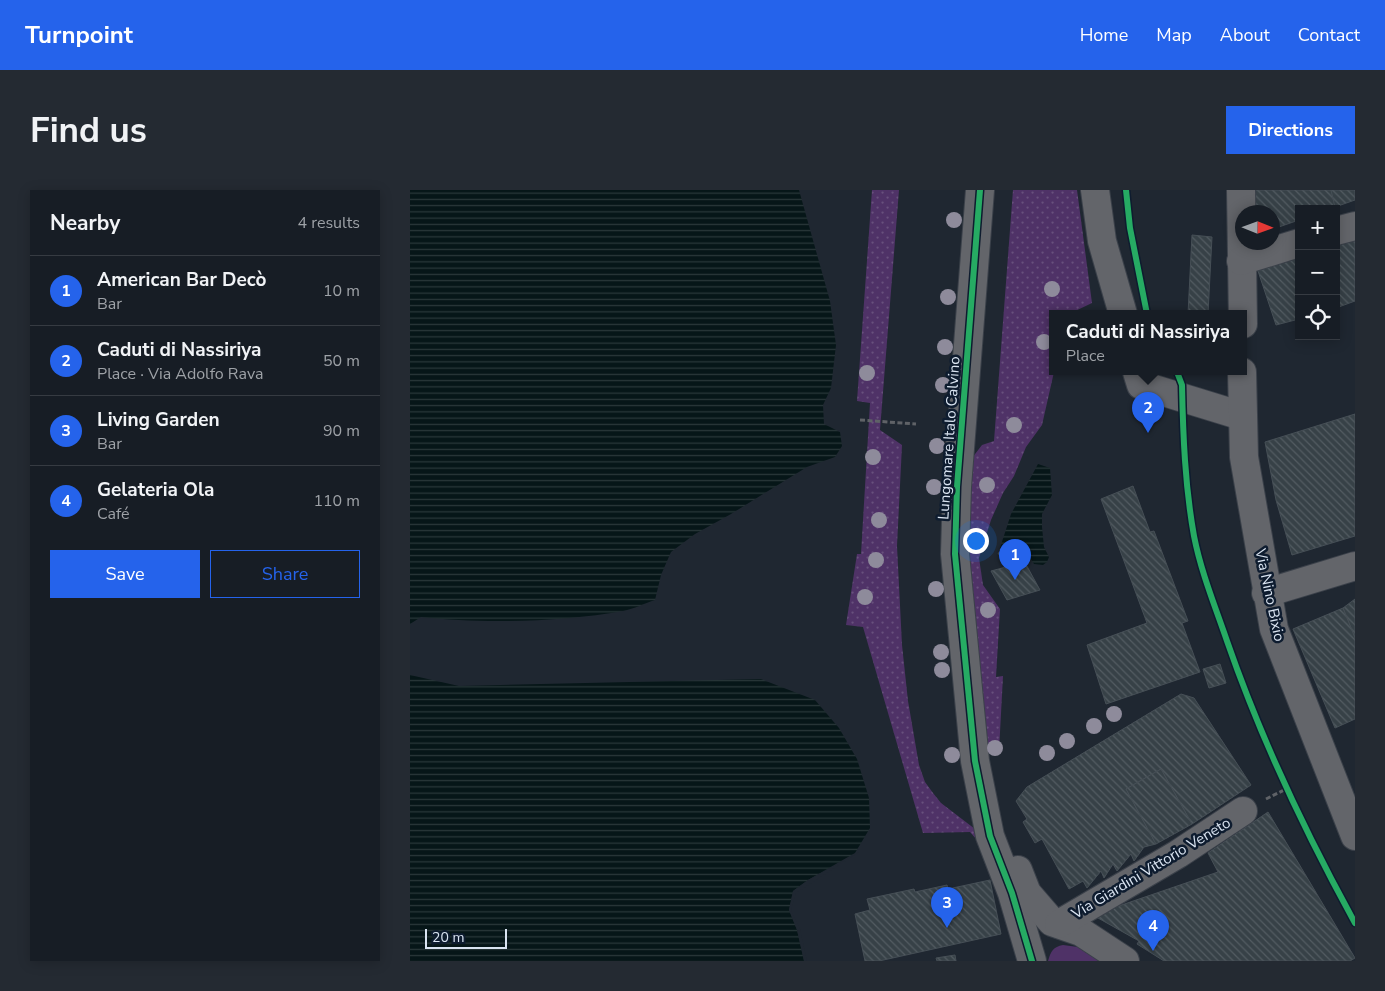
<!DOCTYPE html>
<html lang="en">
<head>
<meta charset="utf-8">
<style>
	body { margin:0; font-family:"Nunito Sans",sans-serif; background:#242a32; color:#f1f3f6 }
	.controls { position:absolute; right:15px; top:15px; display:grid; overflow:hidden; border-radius:0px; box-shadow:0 2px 12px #0003 }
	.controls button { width:45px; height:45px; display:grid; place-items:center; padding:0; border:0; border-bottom:1px solid #363b42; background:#171d25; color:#f1f3f6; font:25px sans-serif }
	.compass { position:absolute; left:825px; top:15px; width:45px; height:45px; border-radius:50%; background:#171d25; box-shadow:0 2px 12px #0003; rotate:91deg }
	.scale { position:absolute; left:15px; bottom:12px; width:82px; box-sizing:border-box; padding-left:5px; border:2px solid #dae4f1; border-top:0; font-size:14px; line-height:18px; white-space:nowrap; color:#dae4f1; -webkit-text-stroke:4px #0e1c2f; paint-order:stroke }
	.you { position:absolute; left:565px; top:350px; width:18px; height:18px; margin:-12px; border:4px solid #fff; border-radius:50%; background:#1a73e8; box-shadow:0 0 0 8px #1a73e833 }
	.badge { display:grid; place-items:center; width:32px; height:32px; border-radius:50%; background:#2563eb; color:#fff; font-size:16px; font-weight:700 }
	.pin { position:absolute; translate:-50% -41px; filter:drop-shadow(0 1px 2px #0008) }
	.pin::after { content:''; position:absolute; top:26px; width:18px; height:15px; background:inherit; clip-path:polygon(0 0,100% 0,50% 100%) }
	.popup { position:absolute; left:639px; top:120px; width:198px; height:65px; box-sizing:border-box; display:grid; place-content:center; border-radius:0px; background:#171d25; filter:drop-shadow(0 1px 4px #0005); font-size:16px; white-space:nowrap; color:#9ea2a7 }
	.popup b { font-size:19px; color:#f1f3f6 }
	.popup::after { content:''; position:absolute; left:50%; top:100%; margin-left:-10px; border:10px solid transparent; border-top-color:#171d25 }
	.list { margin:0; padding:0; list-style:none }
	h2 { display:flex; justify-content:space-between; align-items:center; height:65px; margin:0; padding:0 20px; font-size:21px }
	h2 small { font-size:16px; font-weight:400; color:#9ea2a7 }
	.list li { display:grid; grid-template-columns:32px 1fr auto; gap:15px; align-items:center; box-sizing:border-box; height:70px; padding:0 20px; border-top:1px solid #363b42 }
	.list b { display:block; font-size:19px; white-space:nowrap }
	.list p { margin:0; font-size:16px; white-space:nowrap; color:#9ea2a7 }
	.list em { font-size:16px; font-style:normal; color:#9ea2a7 }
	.actions { display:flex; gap:10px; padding:15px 20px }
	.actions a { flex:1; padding:11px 0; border:1px solid #2563eb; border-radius:0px; text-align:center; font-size:18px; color:#2563eb }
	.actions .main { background:#2563eb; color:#fff }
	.icon { flex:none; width:28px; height:28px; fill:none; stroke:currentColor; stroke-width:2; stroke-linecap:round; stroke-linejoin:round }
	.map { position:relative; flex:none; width:945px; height:771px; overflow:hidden; border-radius:0px }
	header { display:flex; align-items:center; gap:30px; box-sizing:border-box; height:70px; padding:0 25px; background:#2563eb; color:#fff }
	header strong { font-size:24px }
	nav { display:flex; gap:28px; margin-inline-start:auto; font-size:18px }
	.intro { display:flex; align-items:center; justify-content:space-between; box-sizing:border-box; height:120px; padding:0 30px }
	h1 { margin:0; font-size:35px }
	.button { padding:12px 22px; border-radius:0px; background:#2563eb; color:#fff; font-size:18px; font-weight:700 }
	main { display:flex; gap:30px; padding:0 30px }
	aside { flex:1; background:#171d25; border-radius:0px; box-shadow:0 2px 12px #0003 }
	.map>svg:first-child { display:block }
	.green { fill:#4f3267 }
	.park { fill:url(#park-dots) }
	.water { fill:url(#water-rules) }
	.pier { fill:#1f2731 }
	.building { fill:url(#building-back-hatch); stroke:#464f56 }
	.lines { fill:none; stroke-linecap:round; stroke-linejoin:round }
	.minor-casing { stroke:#3b414a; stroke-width:30 }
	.path { stroke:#5f6267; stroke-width:3; stroke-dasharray:5 2.5; stroke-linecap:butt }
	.minor { stroke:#63656a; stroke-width:28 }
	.cycleway-casing { stroke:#0e1c2f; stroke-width:9 }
	.cycleway { stroke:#26ab63; stroke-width:6 }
	.tree { fill:#8e8b9b }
	.labels { text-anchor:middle; stroke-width:5; stroke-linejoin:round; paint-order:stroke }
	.street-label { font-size:15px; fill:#dae4f1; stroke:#0e1c2f }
</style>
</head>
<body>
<header>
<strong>Turnpoint</strong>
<nav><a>Home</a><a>Map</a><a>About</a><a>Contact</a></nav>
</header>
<div class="intro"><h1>Find us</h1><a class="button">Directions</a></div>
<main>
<aside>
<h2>Nearby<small>4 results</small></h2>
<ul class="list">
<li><span class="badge">1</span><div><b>American Bar Decò</b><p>Bar</p></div><em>10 m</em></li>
<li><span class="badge">2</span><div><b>Caduti di Nassiriya</b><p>Place · Via Adolfo Rava</p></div><em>50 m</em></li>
<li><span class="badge">3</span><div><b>Living Garden</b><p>Bar</p></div><em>90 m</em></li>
<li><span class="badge">4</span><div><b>Gelateria Ola</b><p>Café</p></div><em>110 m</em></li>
</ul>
<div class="actions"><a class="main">Save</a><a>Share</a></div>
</aside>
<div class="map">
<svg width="945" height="771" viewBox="0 0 945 771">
	<defs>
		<pattern id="park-dots" width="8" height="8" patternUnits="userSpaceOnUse" patternTransform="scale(1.25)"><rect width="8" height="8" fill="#4f3267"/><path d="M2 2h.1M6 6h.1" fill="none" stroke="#68507d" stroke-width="1.8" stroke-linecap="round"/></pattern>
		<pattern id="water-rules" width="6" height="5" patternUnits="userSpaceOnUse" patternTransform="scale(1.25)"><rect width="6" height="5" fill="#061618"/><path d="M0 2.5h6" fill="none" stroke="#2a383a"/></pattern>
		<pattern id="building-back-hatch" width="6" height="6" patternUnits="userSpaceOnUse" patternTransform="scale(1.25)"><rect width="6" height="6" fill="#374147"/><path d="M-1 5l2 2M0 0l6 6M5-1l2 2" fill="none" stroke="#535c62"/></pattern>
	</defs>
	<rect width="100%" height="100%" fill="#1f2731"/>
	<path class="green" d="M653,755L668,757L689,771H638C641,761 643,757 653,755Z"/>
	<g class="park">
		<polygon points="462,0 489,0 470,240 492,255 487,356 492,455 498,511 509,575 515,592 523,603 531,613 565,639 573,657 560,642 513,643 453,437 436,435 447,364 451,364 460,213 447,211"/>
		<polygon points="603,0 667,0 682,113 659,124 643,124 644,182 632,235 616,257 604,286 593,303 581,330 569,368 573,395 590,419 586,487 593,486 589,561 578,563 558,366 562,268 572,255 584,251"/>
	</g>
	<g class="water">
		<path d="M0,0H389L420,111L426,155L421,198L413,215L414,234L430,242L432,256L425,267L397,277L321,324L285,344L261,362L251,385L245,410C235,413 224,419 213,421C151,432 73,434 11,427L0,434Z"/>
		<polygon points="628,274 640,278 642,305 632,324 632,337 634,357 639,367 637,372 633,375 624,374 612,356 589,361 601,324"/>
		<polygon points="0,485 49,496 351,489 405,510 429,538 447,569 459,608 460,638 445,663 398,690 383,701 379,720 387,740 394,771 0,771"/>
	</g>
	<polygon class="pier" points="449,662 386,703 381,720 390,739 397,771 394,771 387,740 379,720 383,701 398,690"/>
	<g class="building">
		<polygon points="845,0 921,0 925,17 919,19 889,19 889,30 863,39 862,22 846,22"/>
		<polygon points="921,0 945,0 945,10 925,17"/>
		<polygon points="782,45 802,47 798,124 778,124"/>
		<polygon points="945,48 945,111 926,118 926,54"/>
		<polygon points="889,67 889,129 866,135 848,81"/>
		<polygon points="945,224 945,346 882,365 866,310 855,252"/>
		<polygon points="723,296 740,342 744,341 778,431 772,433 790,482 696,514 677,455 737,433 691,309"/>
		<polygon points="607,358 630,400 597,410 581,381 596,377 588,363"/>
		<polygon points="945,409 945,448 933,418"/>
		<polygon points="933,418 945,448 945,529 925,538 883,439"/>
		<polygon points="810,474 816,493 799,498 793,479"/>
		<polygon points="771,504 784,508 841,595 782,634 751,579 716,599 746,654 734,657 724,671 721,664 707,681 703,674 694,688 691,681 677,698 673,691 659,699 632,649 625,653 613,632 617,629 606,611 617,597"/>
		<polygon points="751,579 782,634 746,654 716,599"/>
		<polygon points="858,622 945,768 940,771 754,771 727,754 729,751 688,728 697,720 808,682 798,663"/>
		<polygon points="580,690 591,744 469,771 455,771 445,724 460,720 457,709 504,699 505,702 537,695 538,699"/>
		<polygon points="545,765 546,771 527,771 526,768"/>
	</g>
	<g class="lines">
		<defs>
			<g id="minor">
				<polyline points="570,0 547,297 545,364 565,571 580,646 602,703 622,771"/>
				<polyline points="685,0 692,51 713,124"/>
				<polyline points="831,0 833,134"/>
				<polyline points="926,41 945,36"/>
				<polyline points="831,71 889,53"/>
				<polyline points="727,182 731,195 832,226"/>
				<polyline points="832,182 834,267 864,439 945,646"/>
				<polyline points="856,403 945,376"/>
				<polyline points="608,680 617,703 642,732 671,742 715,771"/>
				<polyline points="649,734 768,664 833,621"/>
			</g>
		</defs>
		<use href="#minor" class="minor-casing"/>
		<g class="path">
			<polyline points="450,230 506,234"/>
			<polyline points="856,609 876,599"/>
		</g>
		<use href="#minor" class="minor"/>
		<defs>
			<g id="cycleway">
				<polyline points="570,0 547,297 545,364 565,571 580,646 602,703 622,771"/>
				<polyline points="716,0 720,38 737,124"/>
				<path d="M767,182L772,195C773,245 775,296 784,346C791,382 805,416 817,451C851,549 895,642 945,733"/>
			</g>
		</defs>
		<use href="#cycleway" class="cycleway-casing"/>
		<use href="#cycleway" class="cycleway"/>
	</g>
	<g class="tree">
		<circle cx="544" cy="30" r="8"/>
		<circle cx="642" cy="99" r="8"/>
		<circle cx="538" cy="107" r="8"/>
		<circle cx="634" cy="152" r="8"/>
		<circle cx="535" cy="157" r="8"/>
		<circle cx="457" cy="183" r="8"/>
		<circle cx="533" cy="195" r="8"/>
		<circle cx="604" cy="235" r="8"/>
		<circle cx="527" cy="256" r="8"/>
		<circle cx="463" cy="267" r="8"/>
		<circle cx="577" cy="295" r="8"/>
		<circle cx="524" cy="297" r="8"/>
		<circle cx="469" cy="330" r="8"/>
		<circle cx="466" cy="370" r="8"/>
		<circle cx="526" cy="399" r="8"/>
		<circle cx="455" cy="407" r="8"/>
		<circle cx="578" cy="420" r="8"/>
		<circle cx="531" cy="462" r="8"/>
		<circle cx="532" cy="480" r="8"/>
		<circle cx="704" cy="524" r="8"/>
		<circle cx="684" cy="536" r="8"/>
		<circle cx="657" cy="551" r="8"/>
		<circle cx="585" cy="558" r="8"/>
		<circle cx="637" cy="563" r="8"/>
		<circle cx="542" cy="565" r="8"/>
	</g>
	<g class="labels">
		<g class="street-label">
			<text transform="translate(539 248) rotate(-86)" y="5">Lungomare Italo Calvino</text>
			<text transform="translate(860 405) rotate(78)" y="5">Via Nino Bixio</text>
			<text transform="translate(741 678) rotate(-31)" y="5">Via Giardini Vittorio Veneto</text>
		</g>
	</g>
</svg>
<div class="controls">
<button>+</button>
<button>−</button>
<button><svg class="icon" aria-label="locate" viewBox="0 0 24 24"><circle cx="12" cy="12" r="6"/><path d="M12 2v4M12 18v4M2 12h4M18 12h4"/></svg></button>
</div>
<svg class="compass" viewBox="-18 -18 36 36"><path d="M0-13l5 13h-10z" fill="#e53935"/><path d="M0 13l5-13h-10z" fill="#9ea2a7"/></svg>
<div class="scale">20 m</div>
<div class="you"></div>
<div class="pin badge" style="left:605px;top:390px">1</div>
<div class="pin badge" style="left:738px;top:243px">2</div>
<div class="popup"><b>Caduti di Nassiriya</b>Place</div>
<div class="pin badge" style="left:537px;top:738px">3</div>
<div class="pin badge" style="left:743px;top:761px">4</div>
</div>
</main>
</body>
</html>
